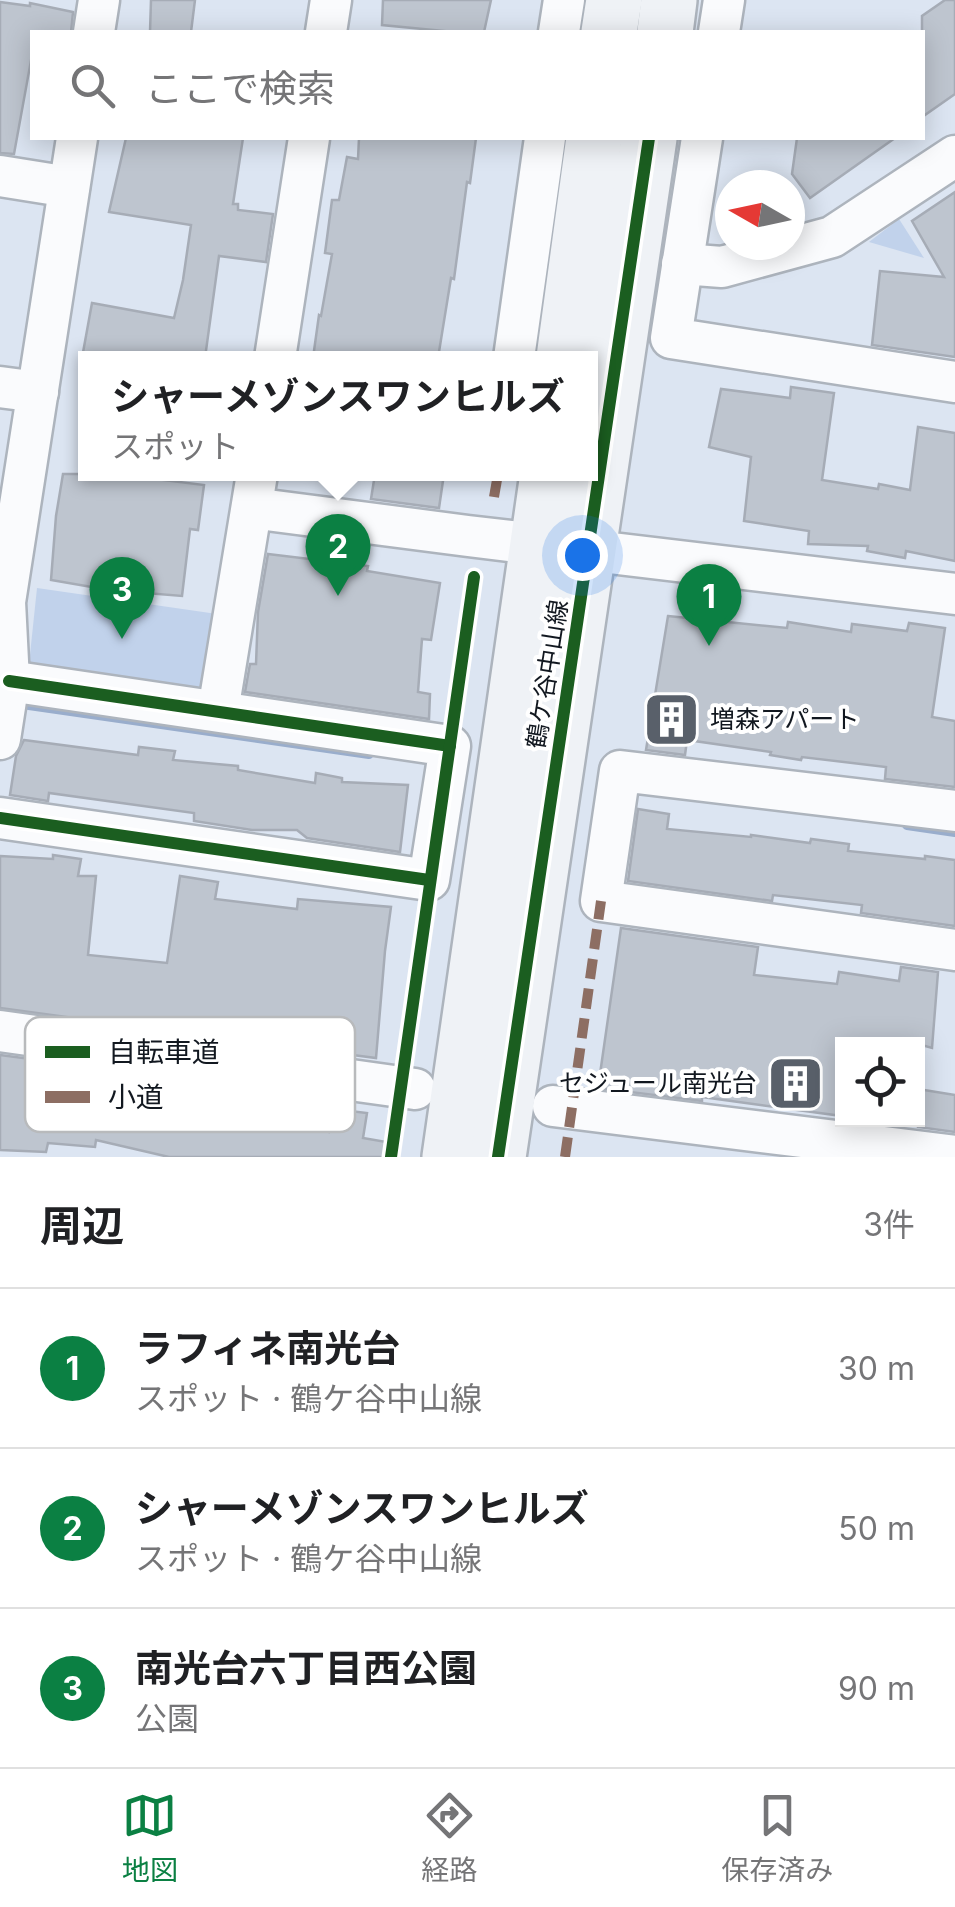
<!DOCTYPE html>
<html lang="ja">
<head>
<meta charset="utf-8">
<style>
	body { margin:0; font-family:Inter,"Noto Sans JP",sans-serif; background:#f2f2f2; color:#202124 }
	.controls { position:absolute; right:30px; bottom:30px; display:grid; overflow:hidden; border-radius:0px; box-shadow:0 5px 25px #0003 }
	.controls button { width:90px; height:90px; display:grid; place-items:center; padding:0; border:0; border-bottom:2px solid #e0e0e0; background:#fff; color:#202124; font:50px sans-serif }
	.compass { position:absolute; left:715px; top:170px; width:90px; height:90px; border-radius:50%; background:#fff; box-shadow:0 5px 25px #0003; rotate:279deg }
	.you { position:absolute; left:582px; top:555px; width:35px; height:35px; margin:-25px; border:8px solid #fff; border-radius:50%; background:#1a73e8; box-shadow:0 0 0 15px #1a73e833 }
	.badge { display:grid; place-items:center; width:65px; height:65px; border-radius:50%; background:#0b8043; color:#fff; font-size:32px; font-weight:700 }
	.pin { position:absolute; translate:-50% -82px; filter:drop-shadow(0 2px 5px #0008) }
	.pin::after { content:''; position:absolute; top:52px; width:35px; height:30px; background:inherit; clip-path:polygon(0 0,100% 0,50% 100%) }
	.popup { position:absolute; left:78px; top:351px; width:520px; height:130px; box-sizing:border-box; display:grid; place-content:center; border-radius:0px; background:#fff; filter:drop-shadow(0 2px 8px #0005); font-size:32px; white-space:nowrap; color:#757577 }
	.popup b { font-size:38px; color:#202124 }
	.popup::after { content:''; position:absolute; left:50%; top:100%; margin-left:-20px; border:20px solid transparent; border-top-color:#fff }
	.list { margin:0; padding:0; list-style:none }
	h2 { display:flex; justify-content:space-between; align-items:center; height:130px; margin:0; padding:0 40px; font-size:42px }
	h2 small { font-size:32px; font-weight:400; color:#757577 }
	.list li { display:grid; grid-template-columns:65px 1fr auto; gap:30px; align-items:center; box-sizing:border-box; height:160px; padding:0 40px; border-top:2px solid #e0e0e0 }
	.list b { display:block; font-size:38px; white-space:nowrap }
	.list p { margin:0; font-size:32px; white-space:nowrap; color:#757577 }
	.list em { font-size:32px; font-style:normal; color:#757577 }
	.icon { flex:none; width:55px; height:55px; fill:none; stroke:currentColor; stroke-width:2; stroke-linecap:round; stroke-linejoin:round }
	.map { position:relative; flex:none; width:955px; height:1157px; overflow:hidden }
	.search { position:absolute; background:#fff; box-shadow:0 5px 25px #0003; left:30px; right:30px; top:30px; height:110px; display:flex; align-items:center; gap:25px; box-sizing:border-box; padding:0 35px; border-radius:0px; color:#757577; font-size:38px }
	.sheet { height:610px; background:#fff }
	nav { display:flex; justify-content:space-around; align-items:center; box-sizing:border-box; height:140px; border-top:2px solid #e0e0e0; background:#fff; font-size:28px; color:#757577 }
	nav a { display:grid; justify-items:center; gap:5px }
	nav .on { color:#0b8043 }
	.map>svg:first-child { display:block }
	.green { fill:#c1d2eb }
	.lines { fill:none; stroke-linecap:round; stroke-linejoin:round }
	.stream { stroke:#99adcc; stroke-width:10 }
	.building { fill:#bec5cf; stroke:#a6acb6; stroke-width:2.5 }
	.street-casing { stroke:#adb4bd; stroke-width:45 }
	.secondary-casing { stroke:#adb4bd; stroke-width:60 }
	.street { stroke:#fafbfd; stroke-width:40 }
	.secondary { stroke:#eff2f6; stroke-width:55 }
	.quiet { stroke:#8d6e63; stroke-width:10; stroke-dasharray:20 10; stroke-linecap:butt }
	.cycleway-casing { stroke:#fff; stroke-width:19 }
	.cycleway { stroke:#1b5e20; stroke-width:12 }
	.labels { text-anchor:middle; stroke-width:8; stroke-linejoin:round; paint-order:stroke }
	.street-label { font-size:25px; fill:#121820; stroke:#fff }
	.poi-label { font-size:25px; fill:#121820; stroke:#fff; text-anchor:start }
	.key { fill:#fff; stroke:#b8babc; stroke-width:2.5 }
	.key-label { font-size:28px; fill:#121820 }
</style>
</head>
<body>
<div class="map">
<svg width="955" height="1157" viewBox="0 0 955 1157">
	<rect width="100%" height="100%" fill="#dce5f2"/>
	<g class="green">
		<polygon points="899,219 924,258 869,242"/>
		<polygon points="37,588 217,614 204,689 29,664"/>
	</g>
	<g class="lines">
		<g class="stream">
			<polyline points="15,703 369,754"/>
			<polyline points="907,825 955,832"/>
		</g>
	</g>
	<g class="building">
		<polygon points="151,0 195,0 191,32 150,32"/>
		<polygon points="383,0 491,0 484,32 454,32 382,25"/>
		<polygon points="945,0 955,0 955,94 922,117 922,16"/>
		<polygon points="0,2 30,6 30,3 73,12 71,32 32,32 32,55 14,154 0,153"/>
		<polygon points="126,138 243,138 233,204 238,204 238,210 273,214 266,262 219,256 205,358 82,358 92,303 174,318 183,280 191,225 109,212"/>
		<polygon points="359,138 476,138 470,183 467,182 454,279 451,278 438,358 313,358 319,315 321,316 332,254 325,253 332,200 339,200 347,157 358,159"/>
		<polygon points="797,138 895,138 810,198 792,174"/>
		<polygon points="955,192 955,357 872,345 880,271 944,277 912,221"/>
		<polygon points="791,387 834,393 822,480 878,489 879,484 910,490 918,427 955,433 955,561 906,551 905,558 867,551 868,546 808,544 809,531 744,521 751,457 709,447 721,389 790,398"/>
		<polygon points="63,474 131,474 131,476 204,485 198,530 190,529 182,596 109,590 51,580 56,516"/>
		<polygon points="375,474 444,474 439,508 371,499"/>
		<polygon points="268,554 368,566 367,571 440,583 431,640 422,639 418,692 430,694 429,719 245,692 250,664 256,664 258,612"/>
		<polygon points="668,616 787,628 788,622 851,632 852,624 907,631 909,623 945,628 932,717 955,721 955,787 885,779 886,767 802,757 801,760 770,755 771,752 687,740 685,755 646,750"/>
		<polygon points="24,740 138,755 139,747 175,751 173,760 238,766 238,770 315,783 316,773 342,778 342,782 408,785 400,852 307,838 297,830 252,830 194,821 194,813 49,793 48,801 10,795 16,756"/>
		<polygon points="638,809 669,814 667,829 751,837 751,835 810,843 811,839 849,844 848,851 925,859 925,856 955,860 955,926 861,913 862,905 773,895 772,901 628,881"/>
		<polygon points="53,855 81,859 78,876 96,876 88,955 167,963 180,876 218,882 215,899 297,909 298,899 391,907 385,951 376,1058 337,1053 338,1048 254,1039 254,1043 162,1030 134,1023 133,1026 0,1008 0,856 53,859"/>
		<polygon points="621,928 758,947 754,975 837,984 839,972 899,981 901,967 938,972 932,1048 918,1044 867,1041 867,1044 842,1044 842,1116 702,1097 702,1101 598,1088"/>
		<polygon points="0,1055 54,1062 48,1087 174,1106 175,1094 221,1101 220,1111 329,1132 333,1109 367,1113 363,1138 392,1143 390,1157 169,1157 96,1140 95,1147 48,1143 46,1152 0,1150"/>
		<polygon points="918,1089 955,1095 955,1132 918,1127"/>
	</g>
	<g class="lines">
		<defs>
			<g id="street">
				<polyline points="94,32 99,0"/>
				<polyline points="326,32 331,0"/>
				<polyline points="559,32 564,0"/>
				<polyline points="719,32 724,0"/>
				<polyline points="702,138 671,338 955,382"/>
				<polyline points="0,176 69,187"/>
				<polyline points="682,264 722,267 832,237 955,156"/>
				<polyline points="275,358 309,138"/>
				<polyline points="514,358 545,138"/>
				<polyline points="0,387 38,392"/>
				<polyline points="252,508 468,536 955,594"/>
				<polyline points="218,711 257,474"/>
				<polyline points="0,739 9,681 5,602 77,138"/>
				<polyline points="955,811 620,771 601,901 955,950"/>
				<polyline points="0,818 429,880 450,746 9,681"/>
				<polyline points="0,1031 415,1089"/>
				<polyline points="553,1106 955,1156"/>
			</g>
			<g id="secondary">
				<polyline points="609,32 614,0"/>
				<polyline points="665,32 669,0"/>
				<polyline points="564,358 594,138"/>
				<polyline points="450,1157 548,474"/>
				<polyline points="498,1157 649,138"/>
			</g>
		</defs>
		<use href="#street" class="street-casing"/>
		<use href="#secondary" class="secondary-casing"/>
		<use href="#street" class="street"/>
		<use href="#secondary" class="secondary"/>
		<g class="quiet">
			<polyline points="494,497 498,474"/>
			<polyline points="565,1157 601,901"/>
		</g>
		<defs>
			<g id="cycleway">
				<polyline points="9,681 450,746"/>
				<polyline points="0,818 429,880"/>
				<polyline points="391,1157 474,577"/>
				<polyline points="498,1157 649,138"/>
			</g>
		</defs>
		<use href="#cycleway" class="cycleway-casing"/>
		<use href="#cycleway" class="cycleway"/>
	</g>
	<defs>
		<symbol id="building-square" viewBox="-11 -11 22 22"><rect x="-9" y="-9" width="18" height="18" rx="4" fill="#59606a" stroke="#fff"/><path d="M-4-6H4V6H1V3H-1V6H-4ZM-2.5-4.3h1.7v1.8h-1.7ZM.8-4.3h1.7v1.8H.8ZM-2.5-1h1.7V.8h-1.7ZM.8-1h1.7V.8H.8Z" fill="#fff"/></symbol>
	</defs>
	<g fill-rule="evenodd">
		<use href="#building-square" x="640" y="688" width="63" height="63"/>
		<use href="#building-square" x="764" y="1052" width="63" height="63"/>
	</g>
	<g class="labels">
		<g class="street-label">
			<text transform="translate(547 674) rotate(-81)" y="9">鶴ケ谷中山線</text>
		</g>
		<g class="poi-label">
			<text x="710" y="728">増森アパート</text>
			<text x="757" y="1092" text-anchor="end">セジュール南光台</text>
		</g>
	</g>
	<rect x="25" y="1017" width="330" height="115" rx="15" class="key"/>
	<rect x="45" y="1046" width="45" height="12" fill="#1b5e20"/>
	<rect x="45" y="1091" width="45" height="12" fill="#8d6e63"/>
	<g class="key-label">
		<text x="108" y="1062">自転車道</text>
		<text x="108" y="1107">小道</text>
	</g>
</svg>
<div class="controls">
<button><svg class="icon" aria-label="locate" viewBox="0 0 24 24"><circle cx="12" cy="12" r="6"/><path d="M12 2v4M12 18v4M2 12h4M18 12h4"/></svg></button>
</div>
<svg class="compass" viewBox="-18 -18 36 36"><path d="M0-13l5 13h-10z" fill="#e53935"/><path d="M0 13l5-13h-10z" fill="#757577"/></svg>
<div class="you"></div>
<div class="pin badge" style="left:709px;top:646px">1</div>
<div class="pin badge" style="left:338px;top:596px">2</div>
<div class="popup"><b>シャーメゾンスワンヒルズ</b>スポット</div>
<div class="pin badge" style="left:122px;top:639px">3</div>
<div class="search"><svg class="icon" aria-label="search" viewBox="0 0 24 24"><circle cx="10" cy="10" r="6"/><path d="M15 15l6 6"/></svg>ここで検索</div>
</div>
<section class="sheet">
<h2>周辺<small>3件</small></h2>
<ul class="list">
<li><span class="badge">1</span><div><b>ラフィネ南光台</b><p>スポット · 鶴ケ谷中山線</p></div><em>30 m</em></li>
<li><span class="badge">2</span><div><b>シャーメゾンスワンヒルズ</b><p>スポット · 鶴ケ谷中山線</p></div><em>50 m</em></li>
<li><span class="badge">3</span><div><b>南光台六丁目西公園</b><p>公園</p></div><em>90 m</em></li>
</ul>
</section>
<nav>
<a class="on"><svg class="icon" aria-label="map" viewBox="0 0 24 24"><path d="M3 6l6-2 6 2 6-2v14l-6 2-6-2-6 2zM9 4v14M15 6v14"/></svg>地図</a>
<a><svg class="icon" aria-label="directions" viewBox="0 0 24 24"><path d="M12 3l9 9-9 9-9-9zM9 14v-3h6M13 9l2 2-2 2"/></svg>経路</a>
<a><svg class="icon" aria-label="saved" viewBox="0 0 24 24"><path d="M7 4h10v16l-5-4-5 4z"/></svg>保存済み</a>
</nav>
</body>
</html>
